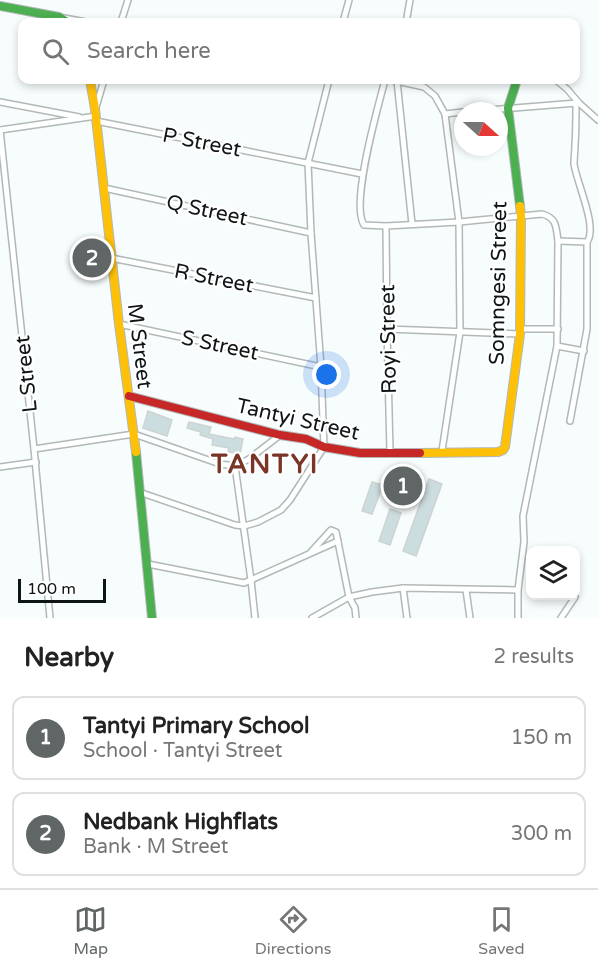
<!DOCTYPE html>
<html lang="en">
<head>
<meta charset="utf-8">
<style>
	body { margin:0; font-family:"Varela Round",sans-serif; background:#f2f2f2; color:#222 }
	.controls { position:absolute; right:18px; bottom:18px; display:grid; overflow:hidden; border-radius:12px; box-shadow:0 3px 9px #0003 }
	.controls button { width:54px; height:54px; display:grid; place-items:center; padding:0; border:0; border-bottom:2px solid #e0e0e0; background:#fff; color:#222; font:30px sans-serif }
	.compass { position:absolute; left:454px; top:102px; width:54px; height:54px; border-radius:50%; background:#fff; box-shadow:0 3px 9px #0003; rotate:111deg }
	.scale { position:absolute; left:18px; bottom:15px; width:88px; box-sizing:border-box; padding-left:6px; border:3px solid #0e1516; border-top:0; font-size:16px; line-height:21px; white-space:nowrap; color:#0e1516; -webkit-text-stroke:4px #fff; paint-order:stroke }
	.you { position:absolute; left:327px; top:375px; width:21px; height:21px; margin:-15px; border:4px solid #fff; border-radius:50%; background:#1a73e8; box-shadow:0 0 0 9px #1a73e833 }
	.badge { display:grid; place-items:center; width:39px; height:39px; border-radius:50%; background:#606666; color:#fff; font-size:20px; font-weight:700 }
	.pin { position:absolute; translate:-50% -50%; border:3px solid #fff; box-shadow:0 2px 6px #0006 }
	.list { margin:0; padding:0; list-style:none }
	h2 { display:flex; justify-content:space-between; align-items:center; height:78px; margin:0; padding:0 24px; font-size:26px }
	h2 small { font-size:20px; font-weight:400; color:#767676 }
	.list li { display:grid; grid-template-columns:39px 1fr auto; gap:18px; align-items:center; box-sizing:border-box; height:84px; margin:0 12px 12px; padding:0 12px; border:2px solid #e0e0e0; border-radius:12px }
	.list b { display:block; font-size:22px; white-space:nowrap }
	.list p { margin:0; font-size:20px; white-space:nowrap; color:#767676 }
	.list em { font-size:20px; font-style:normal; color:#767676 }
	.icon { flex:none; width:33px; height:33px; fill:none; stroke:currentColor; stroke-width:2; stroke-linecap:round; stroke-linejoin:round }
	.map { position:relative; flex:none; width:598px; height:618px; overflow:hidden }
	.search { position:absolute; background:#fff; box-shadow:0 3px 9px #0003; left:18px; right:18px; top:18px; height:66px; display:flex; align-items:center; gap:15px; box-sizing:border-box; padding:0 21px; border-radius:12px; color:#767676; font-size:22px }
	.sheet { height:270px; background:#fff }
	nav { display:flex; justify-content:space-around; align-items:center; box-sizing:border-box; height:84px; border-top:2px solid #e0e0e0; background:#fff; font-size:16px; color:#767676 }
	nav a { display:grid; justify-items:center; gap:3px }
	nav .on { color:#606666 }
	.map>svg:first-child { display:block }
	.building { fill:#ccdddf; stroke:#cdd2d3; stroke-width:1.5 }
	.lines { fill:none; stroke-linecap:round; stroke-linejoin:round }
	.street-casing { stroke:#b2b8b8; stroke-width:8 }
	.fast-casing { stroke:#b2b8b8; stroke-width:10 }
	.slow-casing { stroke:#b2b8b8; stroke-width:10 }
	.jam-casing { stroke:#b2b8b8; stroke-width:10 }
	.street { stroke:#feffff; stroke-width:5 }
	.fast { stroke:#4caf50; stroke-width:8 }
	.slow { stroke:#ffc107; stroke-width:8 }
	.jam { stroke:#c62828; stroke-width:8 }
	.labels { text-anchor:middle; stroke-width:4.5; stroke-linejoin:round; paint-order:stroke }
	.street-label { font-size:21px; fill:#0e1516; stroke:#fff }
	.district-label { font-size:27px; font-weight:bold; letter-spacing:1.5px; fill:#7a3527; stroke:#fff }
</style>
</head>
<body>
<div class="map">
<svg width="598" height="618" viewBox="0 0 598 618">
	<rect width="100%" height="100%" fill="#f7fcfc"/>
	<g class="building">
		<polygon points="148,411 172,420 167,436 143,428"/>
		<polygon points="189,422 211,427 209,434 234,439 235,437 243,439 240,454 228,452 229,448 212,445 213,439 200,435 201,432 187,428"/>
		<polygon points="429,479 442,484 416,556 403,551"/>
		<polygon points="372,482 383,485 372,514 362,511"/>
		<polygon points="390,509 401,513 390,545 379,541"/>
	</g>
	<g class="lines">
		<defs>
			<g id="street">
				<polyline points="64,18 86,22"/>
				<polyline points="121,22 128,0"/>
				<polyline points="343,22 349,0"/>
				<polyline points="407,22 407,17 410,0"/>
				<path d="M385,80C378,107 350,204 364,225L386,226L459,222L542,214C557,218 556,227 558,241L557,346L523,516L524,542L518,590V618"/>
				<polyline points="392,80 424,87 435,96 445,114 459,222 460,332 442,451"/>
				<polyline points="556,80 567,89 579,103 598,120"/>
				<polyline points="397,81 412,224"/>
				<polyline points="0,102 79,117"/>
				<polyline points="96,107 104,80"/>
				<polyline points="476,111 577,103"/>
				<polyline points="445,114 463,112"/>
				<polyline points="96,121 362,174"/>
				<polyline points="0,130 34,449 50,618"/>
				<polyline points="0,130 96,116"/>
				<polyline points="104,188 311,233"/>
				<polyline points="386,226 387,329 390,452"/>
				<polyline points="558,241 587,242"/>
				<polyline points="111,258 316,298"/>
				<polyline points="119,324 321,367"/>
				<polyline points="387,329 520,334"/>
				<polyline points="520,329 558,329"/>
				<polyline points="557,346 584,351"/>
				<path d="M570,421L587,329V242C598,227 577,184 574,164C574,158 575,151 575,145C576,131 576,117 576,103"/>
				<polyline points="34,449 134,434 220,464 235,466 249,459 280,435"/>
				<polyline points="235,466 251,580 255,618"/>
				<polyline points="0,467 36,462"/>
				<polyline points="139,492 235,525 244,526 258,522 281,510 290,500 324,447 321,367 311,233 308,163 329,80"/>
				<polyline points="311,552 331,530 336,532 349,597 355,608 356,618"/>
				<polyline points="148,564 244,583 338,541"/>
				<polyline points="403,588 407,618"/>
				<polyline points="466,590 470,618"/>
				<polyline points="312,618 349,597 372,592 403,588 518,590"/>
				<polyline points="561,618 575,597"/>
			</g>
			<g id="fast">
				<polyline points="0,6 59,17 67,22"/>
				<polyline points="517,80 508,108 520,206"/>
				<polyline points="136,452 152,618"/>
			</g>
			<g id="slow">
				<polyline points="90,80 95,109 119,324 136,452"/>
				<polyline points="420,453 498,452 503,450 505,447 520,334 521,216 520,206"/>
			</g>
			<polyline id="jam" points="129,396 280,435 306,439 324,447 360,453 420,453"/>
		</defs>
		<use href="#street" class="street-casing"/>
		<use href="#fast" class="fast-casing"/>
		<use href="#slow" class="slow-casing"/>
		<use href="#jam" class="jam-casing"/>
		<use href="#street" class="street"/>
		<use href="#fast" class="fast"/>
		<use href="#slow" class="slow"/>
		<use href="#jam" class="jam"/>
	</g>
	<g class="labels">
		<g class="street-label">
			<text transform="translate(202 142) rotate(11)" y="7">P Street</text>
			<text transform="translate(207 210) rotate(12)" y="7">Q Street</text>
			<text transform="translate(214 278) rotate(11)" y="7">R Street</text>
			<text transform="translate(498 283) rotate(-89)" y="7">Somngesi Street</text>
			<text transform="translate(388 339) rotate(-91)" y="7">Royi Street</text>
			<text transform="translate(220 345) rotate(12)" y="7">S Street</text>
			<text transform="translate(140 346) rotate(83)" y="7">M Street</text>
			<text transform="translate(26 374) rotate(-96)" y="7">L Street</text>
			<text transform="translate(298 419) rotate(13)" y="7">Tantyi Street</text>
		</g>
		<g class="district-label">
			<text x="265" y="473">TANTYI</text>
		</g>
	</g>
</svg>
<div class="controls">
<button><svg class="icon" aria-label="layers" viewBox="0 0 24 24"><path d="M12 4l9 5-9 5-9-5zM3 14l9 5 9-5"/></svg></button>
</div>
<svg class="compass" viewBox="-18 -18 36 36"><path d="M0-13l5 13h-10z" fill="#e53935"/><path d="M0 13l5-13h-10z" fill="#767676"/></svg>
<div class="scale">100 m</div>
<div class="you"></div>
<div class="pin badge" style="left:403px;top:486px">1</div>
<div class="pin badge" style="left:92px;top:258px">2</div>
<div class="search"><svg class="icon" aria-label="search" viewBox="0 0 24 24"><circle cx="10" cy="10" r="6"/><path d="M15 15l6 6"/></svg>Search here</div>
</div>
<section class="sheet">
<h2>Nearby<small>2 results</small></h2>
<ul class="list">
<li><span class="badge">1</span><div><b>Tantyi Primary School</b><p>School · Tantyi Street</p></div><em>150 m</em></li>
<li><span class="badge">2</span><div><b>Nedbank Highflats</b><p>Bank · M Street</p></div><em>300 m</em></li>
</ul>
</section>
<nav>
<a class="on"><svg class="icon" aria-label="map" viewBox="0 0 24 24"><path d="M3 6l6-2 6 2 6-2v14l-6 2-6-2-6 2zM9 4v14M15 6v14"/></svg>Map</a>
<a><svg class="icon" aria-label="directions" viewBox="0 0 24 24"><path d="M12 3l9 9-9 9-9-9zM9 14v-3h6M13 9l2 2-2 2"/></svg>Directions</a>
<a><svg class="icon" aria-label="saved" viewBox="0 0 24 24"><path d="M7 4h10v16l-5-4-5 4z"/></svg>Saved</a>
</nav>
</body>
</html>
